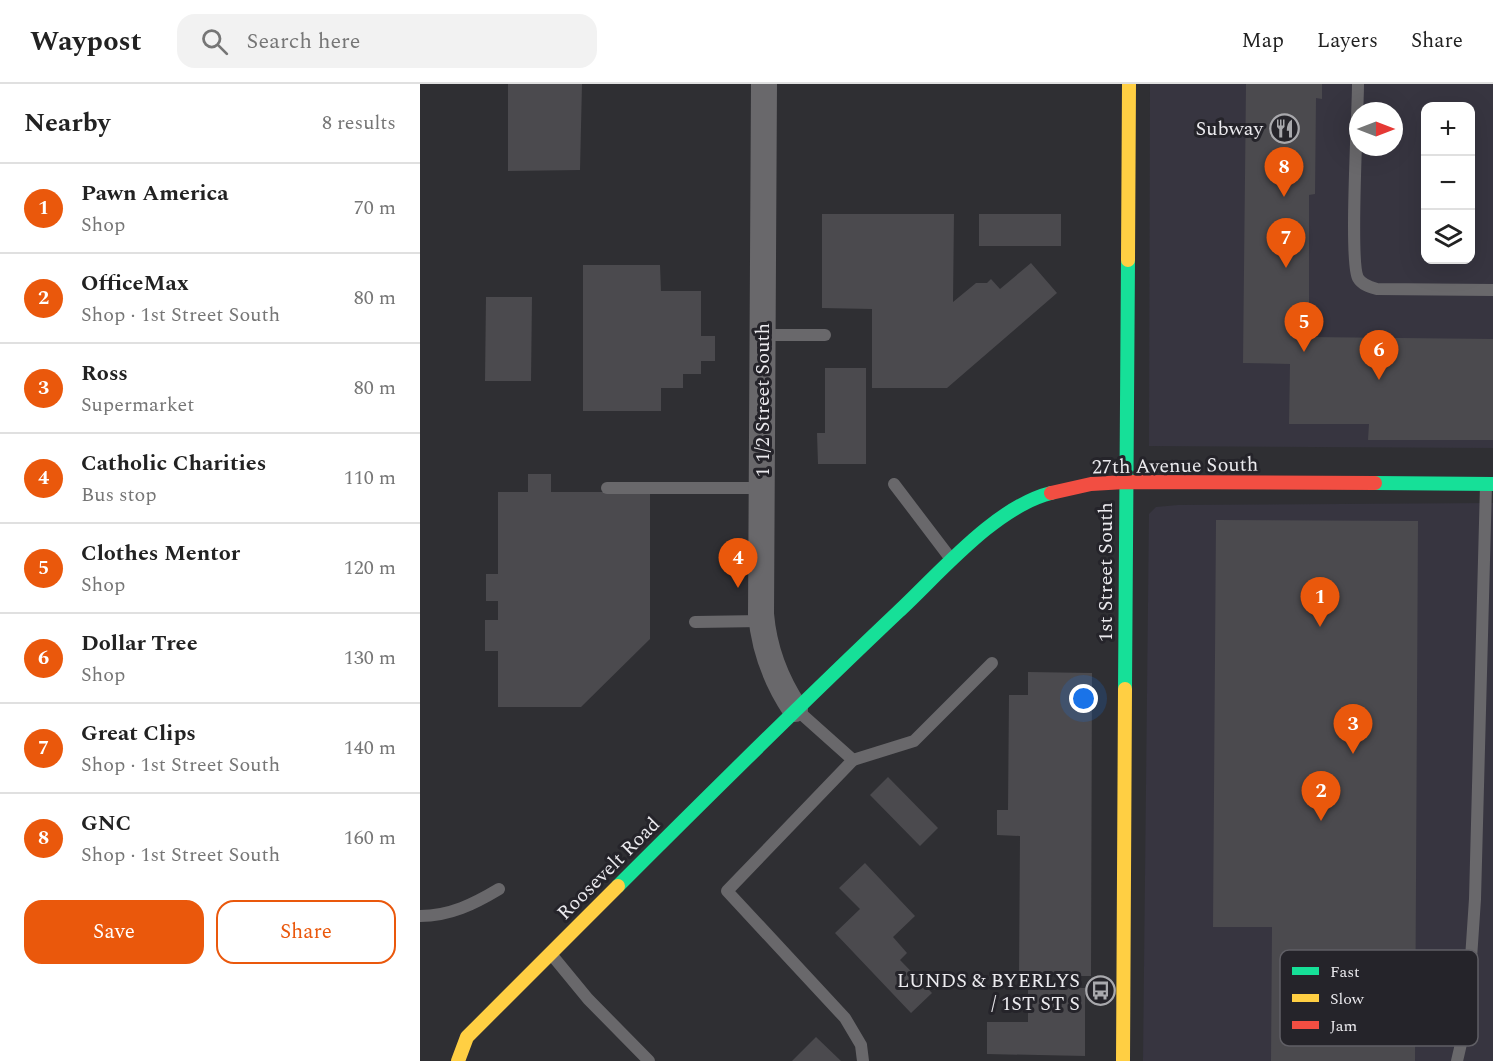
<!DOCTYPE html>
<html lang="en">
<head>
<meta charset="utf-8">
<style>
	body { margin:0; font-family:Spectral,serif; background:#f2f2f2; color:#222 }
	.controls { position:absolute; right:18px; top:18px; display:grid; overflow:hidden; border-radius:12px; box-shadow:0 6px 24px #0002 }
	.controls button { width:54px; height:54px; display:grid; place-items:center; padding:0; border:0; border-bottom:2px solid #e0e0e0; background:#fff; color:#222; font:30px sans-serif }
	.compass { position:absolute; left:929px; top:18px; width:54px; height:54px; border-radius:50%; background:#fff; box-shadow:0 6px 24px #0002; rotate:90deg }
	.you { position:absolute; left:664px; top:615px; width:21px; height:21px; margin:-15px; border:4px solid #fff; border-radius:50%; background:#1a73e8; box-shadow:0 0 0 9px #1a73e833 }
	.badge { display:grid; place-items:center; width:39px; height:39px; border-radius:50%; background:#ea580c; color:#fff; font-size:20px; font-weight:700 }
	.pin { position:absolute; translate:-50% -50px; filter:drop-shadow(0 2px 3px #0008) }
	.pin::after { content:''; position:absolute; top:32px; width:21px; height:18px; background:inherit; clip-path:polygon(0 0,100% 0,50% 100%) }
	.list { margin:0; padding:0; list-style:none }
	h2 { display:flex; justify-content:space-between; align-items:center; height:78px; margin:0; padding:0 24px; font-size:26px }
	h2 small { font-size:20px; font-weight:400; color:#767676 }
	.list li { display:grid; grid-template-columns:39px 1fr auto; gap:18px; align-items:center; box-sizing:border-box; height:90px; padding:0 24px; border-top:2px solid #e0e0e0 }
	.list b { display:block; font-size:22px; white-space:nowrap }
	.list p { margin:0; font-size:20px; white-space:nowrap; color:#767676 }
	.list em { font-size:20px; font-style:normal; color:#767676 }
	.actions { display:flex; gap:12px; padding:18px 24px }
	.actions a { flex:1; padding:14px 0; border:2px solid #ea580c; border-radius:18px; text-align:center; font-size:21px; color:#ea580c }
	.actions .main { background:#ea580c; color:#fff }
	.icon { flex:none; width:33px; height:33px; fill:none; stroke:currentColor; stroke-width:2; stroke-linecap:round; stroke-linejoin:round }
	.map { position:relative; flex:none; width:1073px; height:977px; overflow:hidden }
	header { display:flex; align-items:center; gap:36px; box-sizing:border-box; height:84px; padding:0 30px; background:#fff; border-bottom:2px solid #e0e0e0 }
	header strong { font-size:28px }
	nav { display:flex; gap:33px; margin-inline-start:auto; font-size:21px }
	.search { width:420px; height:54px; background:#f2f2f2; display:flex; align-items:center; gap:15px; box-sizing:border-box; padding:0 21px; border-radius:18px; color:#767676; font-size:22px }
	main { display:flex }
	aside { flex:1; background:#fff }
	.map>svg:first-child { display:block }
	.built { fill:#373540; fill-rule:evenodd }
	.building { fill:#4b4a4e }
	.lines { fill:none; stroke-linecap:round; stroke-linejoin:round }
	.lane { stroke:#69686b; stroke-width:12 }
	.street { stroke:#69686b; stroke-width:26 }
	.fast { stroke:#16e098; stroke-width:14 }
	.slow { stroke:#ffcf43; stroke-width:14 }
	.jam { stroke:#f24e42; stroke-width:14 }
	.labels { text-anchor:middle; stroke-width:6; stroke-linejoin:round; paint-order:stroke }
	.poi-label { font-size:20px; fill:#ebeaee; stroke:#25242a; text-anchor:end }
	.street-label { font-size:20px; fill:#ebeaee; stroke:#25242a }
	.key { fill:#25242a; stroke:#605f65; stroke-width:1.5 }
	.key-label { font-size:16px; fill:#ebeaee }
</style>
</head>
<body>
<header>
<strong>Waypost</strong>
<div class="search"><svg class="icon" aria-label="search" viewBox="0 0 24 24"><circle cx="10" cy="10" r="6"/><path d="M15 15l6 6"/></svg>Search here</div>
<nav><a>Map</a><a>Layers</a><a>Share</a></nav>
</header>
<main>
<aside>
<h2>Nearby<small>8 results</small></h2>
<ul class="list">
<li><span class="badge">1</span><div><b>Pawn America</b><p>Shop</p></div><em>70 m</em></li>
<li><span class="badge">2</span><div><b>OfficeMax</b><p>Shop · 1st Street South</p></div><em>80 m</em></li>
<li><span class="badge">3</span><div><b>Ross</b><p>Supermarket</p></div><em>80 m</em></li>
<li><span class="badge">4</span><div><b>Catholic Charities</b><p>Bus stop</p></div><em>110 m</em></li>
<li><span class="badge">5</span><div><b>Clothes Mentor</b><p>Shop</p></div><em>120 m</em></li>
<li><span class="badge">6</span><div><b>Dollar Tree</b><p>Shop</p></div><em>130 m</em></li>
<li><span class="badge">7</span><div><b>Great Clips</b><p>Shop · 1st Street South</p></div><em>140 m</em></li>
<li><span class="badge">8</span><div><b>GNC</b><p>Shop · 1st Street South</p></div><em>160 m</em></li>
</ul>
<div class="actions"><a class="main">Save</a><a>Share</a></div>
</aside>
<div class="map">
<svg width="1073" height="977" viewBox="0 0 1073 977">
	<rect width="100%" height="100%" fill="#2f2f33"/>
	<g class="built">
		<path d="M730,0H1073V364L729,362ZM1006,22H1050V176H1006ZM938,27H974V63H938Z"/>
		<polygon points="1073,419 1073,977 723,977 729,430 736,423 758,421"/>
	</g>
	<g class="building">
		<polygon points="88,0 162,0 160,86 88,87"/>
		<polygon points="826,0 902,0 902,15 896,14 895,110 889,111 889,253 1073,255 1073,356 948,356 949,340 869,340 870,280 823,279"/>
		<polygon points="402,130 534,130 533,218 556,199 567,199 571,195 580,205 611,179 637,209 527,304 452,304 452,225 402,224"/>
		<rect x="559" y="130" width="82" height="32"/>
		<polygon points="163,181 240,181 241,207 281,207 281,252 295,252 295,277 281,277 281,290 263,290 263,304 241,304 241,327 163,327"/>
		<polygon points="66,213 112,213 111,297 65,297"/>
		<polygon points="405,284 446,284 446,380 398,380 397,349 405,349"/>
		<polygon points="108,390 131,390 131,408 230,408 230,555 161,623 78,623 78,567 65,567 65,536 78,536 78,517 66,517 66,490 78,490 78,408 108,408"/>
		<polygon points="796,436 998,437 995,977 851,977 852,843 793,843"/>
		<polygon points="608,588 672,589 671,892 599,892 600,752 577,751 577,726 588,726 589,611 608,611"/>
		<polygon points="468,693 518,744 500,762 450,711"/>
		<polygon points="445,779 495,832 473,853 487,869 480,876 512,909 491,929 415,849 440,825 419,804"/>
		<polygon points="608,903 665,904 665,972 567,970 567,938 608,938"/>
		<polygon points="396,953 421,977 372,977"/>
	</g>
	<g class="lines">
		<g class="lane">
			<path d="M938,0C938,30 929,177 938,194C942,201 950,203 957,205L1073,206"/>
			<polyline points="342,251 405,251"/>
			<polyline points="474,400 531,475"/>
			<polyline points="187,404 341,404"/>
			<polyline points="275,538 342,537"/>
			<polyline points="377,626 433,676 307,807 425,934 441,961 443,977"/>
			<polyline points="433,676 494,657 572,579"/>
			<path d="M0,832C30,832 54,820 79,805"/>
			<polyline points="131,870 168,915 229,977"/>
			<polyline points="1037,977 1047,934 1055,815 1066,401"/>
		</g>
		<path class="street" d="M344,0L341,530C344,565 355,595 375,625"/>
		<g class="fast">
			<polyline points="955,399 1073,400"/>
			<polyline points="705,605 708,176"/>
			<path d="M198,802C291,709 383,618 478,528C520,489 575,423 631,409"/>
		</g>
		<g class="slow">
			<polyline points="708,176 709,0"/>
			<polyline points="38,977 47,953 198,802"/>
			<polyline points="703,977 705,605"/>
		</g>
		<polyline class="jam" points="631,409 671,400 705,398 955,399"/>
	</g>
	<defs>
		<symbol id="restaurant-ring" viewBox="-11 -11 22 22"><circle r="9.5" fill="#25242a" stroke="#a9a9ad" stroke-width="1.5"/><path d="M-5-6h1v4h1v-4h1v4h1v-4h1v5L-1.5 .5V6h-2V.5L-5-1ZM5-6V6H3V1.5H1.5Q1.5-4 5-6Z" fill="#a9a9ad"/></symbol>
		<symbol id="bus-ring" viewBox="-11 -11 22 22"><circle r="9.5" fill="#25242a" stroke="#a9a9ad" stroke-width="1.5"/><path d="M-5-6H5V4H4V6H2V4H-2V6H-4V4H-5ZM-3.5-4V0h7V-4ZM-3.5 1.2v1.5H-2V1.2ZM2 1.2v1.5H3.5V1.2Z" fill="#a9a9ad"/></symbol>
	</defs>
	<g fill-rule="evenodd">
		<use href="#restaurant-ring" x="848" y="28" width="33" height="33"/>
		<use href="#bus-ring" x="664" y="890" width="33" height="33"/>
	</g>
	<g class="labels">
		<g class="poi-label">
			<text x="843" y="51">Subway</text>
			<text x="660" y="903">LUNDS &amp; BYERLYS<tspan x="660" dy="23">/ 1ST ST S</tspan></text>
		</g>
		<g class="street-label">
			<text transform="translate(342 316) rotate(-90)" y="7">1 1/2 Street South</text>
			<text transform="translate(755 381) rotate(-1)" y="7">27th Avenue South</text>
			<text transform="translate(685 488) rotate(-90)" y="7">1st Street South</text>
			<text transform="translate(188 784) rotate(-45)" y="7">Roosevelt Road</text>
		</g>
	</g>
	<rect x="860" y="866" width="198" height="96" rx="9" class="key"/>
	<rect x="872" y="883" width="27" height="8" fill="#16e098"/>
	<rect x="872" y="910" width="27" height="8" fill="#ffcf43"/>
	<rect x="872" y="937" width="27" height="8" fill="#f24e42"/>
	<g class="key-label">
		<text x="910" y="893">Fast</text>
		<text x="910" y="920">Slow</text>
		<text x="910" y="947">Jam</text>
	</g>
</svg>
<div class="controls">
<button>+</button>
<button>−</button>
<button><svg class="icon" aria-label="layers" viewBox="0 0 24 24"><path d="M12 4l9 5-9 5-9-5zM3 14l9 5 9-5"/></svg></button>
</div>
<svg class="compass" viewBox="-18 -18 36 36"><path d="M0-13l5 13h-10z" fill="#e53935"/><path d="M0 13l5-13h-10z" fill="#767676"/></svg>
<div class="you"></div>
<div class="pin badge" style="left:900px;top:543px">1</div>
<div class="pin badge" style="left:901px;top:737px">2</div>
<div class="pin badge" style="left:933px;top:670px">3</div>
<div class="pin badge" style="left:318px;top:504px">4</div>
<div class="pin badge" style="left:884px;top:268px">5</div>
<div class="pin badge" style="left:959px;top:296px">6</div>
<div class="pin badge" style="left:866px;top:184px">7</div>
<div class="pin badge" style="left:864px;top:113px">8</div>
</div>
</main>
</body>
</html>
